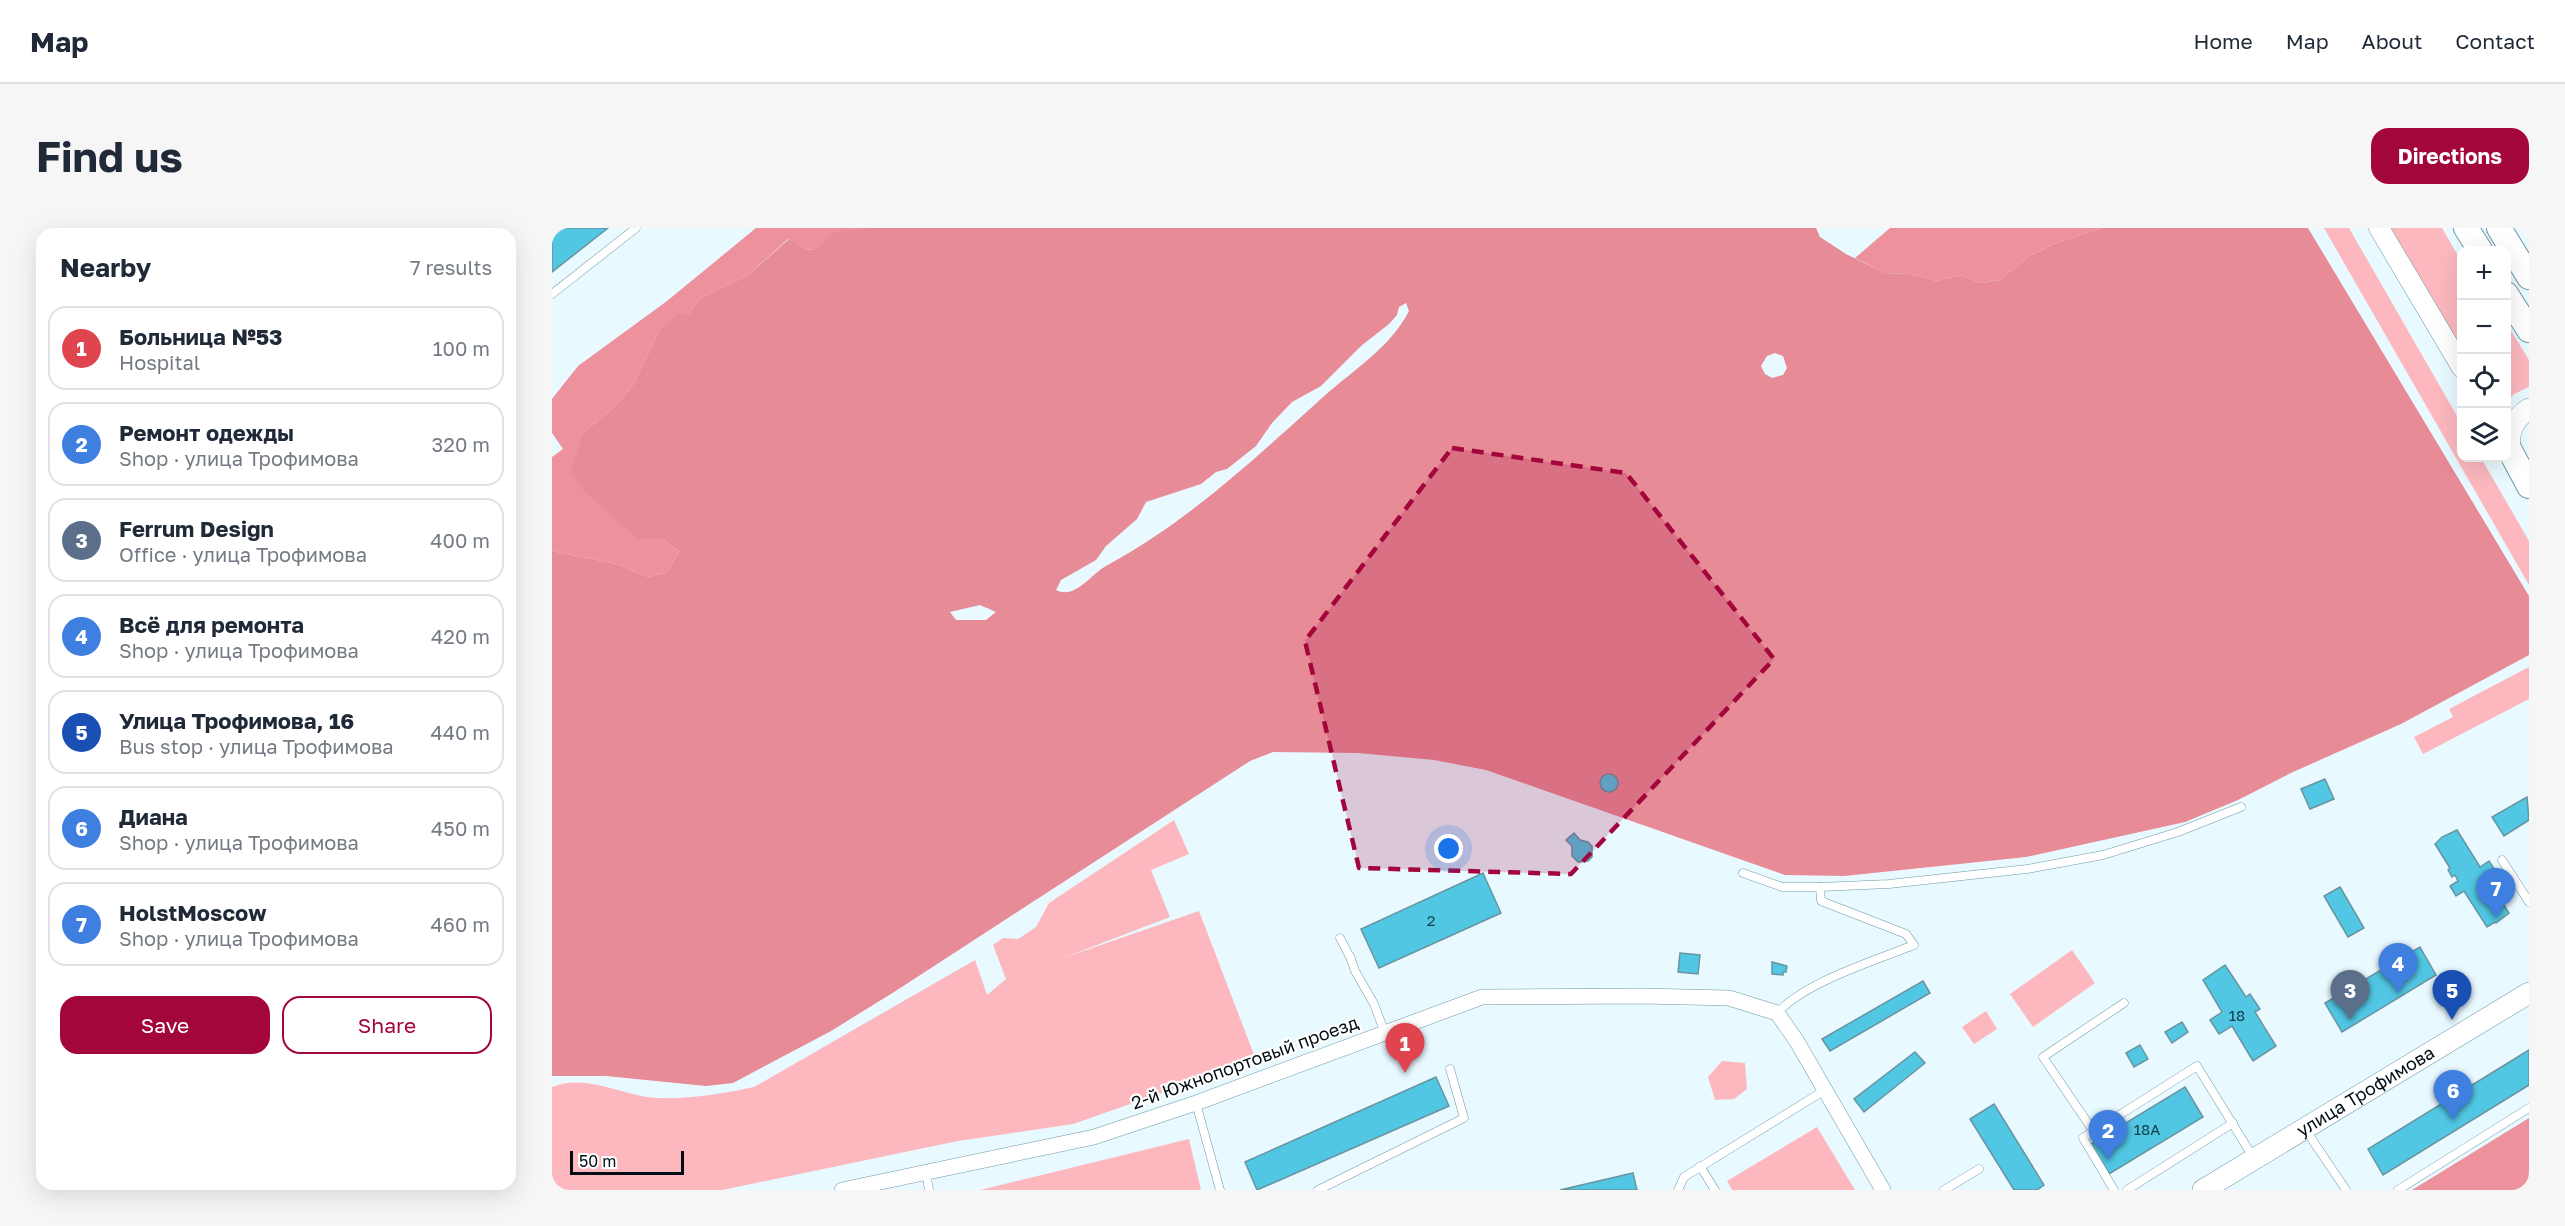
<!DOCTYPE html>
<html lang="en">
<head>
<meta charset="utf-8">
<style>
	body { margin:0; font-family:"Golos Text",sans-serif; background:#f6f6f7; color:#1f2937 }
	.controls { position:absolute; right:18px; top:18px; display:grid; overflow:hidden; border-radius:12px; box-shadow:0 6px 24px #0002 }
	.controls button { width:54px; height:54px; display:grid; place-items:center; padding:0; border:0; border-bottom:2px solid #e0e1e3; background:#fff; color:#1f2937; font:30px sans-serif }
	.scale { position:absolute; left:18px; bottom:15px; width:114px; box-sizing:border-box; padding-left:6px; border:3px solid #010f14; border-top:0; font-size:16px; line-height:21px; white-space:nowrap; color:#010f14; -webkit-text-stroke:4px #fff; paint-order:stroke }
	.you { position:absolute; left:897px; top:621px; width:21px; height:21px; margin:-15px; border:4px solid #fff; border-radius:50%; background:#1a73e8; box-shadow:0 0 0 9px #1a73e833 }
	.badge { display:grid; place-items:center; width:39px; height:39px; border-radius:50%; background:#a3063c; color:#fff; font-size:20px; font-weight:700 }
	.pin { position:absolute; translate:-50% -50px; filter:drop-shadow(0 2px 3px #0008) }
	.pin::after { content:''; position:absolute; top:32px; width:21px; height:18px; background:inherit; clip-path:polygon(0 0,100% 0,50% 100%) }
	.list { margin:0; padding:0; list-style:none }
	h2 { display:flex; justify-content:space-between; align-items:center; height:78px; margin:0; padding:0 24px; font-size:26px }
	h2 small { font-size:20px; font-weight:400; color:#747a83 }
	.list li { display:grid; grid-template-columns:39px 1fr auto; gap:18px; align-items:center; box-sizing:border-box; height:84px; margin:0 12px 12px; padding:0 12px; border:2px solid #e0e1e3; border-radius:18px }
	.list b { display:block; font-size:22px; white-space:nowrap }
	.list p { margin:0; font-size:20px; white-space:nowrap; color:#747a83 }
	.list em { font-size:20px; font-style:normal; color:#747a83 }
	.actions { display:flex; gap:12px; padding:18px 24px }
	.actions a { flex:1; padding:14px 0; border:2px solid #a3063c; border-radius:18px; text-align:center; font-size:21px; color:#a3063c }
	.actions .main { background:#a3063c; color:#fff }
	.icon { flex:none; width:33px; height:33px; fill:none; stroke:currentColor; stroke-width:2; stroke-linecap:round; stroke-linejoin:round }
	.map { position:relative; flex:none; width:1977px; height:962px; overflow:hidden; border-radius:18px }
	header { display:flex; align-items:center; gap:36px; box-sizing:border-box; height:84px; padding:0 30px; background:#fff; border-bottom:2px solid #e0e1e3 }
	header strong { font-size:28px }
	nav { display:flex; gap:33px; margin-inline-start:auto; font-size:21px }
	.intro { display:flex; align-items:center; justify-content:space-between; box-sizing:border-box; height:144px; padding:0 36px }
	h1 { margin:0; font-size:42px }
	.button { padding:15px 27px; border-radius:18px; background:#a3063c; color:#fff; font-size:21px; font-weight:700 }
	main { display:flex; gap:36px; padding:0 36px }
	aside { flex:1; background:#fff; border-radius:18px; box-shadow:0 6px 24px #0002 }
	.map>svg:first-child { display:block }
	.green { fill:#fdb8bf }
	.forest { fill:#ed919d }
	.water { fill:#e78b97; fill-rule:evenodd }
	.building { fill:#51c7e4; stroke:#6994a0; stroke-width:1.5 }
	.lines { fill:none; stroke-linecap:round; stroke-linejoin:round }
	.service-casing { stroke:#6e99a5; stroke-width:9 }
	.minor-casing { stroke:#6e99a5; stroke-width:16 }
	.tertiary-casing { stroke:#6e99a5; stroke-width:21 }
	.secondary-casing { stroke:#6e99a5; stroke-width:22 }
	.primary-casing { stroke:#6e99a5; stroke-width:26 }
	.service { stroke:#fff; stroke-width:8 }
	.minor { stroke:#fff; stroke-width:15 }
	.tertiary { stroke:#fff; stroke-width:20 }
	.secondary { stroke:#fff; stroke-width:21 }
	.primary { stroke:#fff; stroke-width:24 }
	.marked { fill:#a3063c; fill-opacity:0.2; stroke:#a3063c; stroke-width:4.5; stroke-dasharray:12 8; stroke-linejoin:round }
	.labels { text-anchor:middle; stroke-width:4.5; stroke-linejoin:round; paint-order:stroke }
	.number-label { font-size:15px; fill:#153d48 }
	.street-label { font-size:18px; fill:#010f14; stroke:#fff }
</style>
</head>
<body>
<header>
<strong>Map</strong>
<nav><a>Home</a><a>Map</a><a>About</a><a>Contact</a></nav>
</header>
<div class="intro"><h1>Find us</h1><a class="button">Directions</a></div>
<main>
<aside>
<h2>Nearby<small>7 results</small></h2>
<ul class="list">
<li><span class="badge" style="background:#e0444e">1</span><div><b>Больница №53</b><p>Hospital</p></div><em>100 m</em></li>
<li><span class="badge" style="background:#3f7fe0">2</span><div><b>Ремонт одежды</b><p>Shop · улица Трофимова</p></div><em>320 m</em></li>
<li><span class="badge" style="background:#5c6f8a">3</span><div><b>Ferrum Design</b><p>Office · улица Трофимова</p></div><em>400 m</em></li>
<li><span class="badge" style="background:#3f7fe0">4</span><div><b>Всё для ремонта</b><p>Shop · улица Трофимова</p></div><em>420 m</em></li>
<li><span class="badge" style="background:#1a4fb4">5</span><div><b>Улица Трофимова, 16</b><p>Bus stop · улица Трофимова</p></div><em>440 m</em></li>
<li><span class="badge" style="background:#3f7fe0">6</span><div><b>Диана</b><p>Shop · улица Трофимова</p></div><em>450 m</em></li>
<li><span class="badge" style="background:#3f7fe0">7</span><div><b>HolstMoscow</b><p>Shop · улица Трофимова</p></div><em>460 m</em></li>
</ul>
<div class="actions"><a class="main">Save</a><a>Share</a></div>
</aside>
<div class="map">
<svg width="1977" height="962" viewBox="0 0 1977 962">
	<rect width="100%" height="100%" fill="#e8f9ff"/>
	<g class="green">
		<polygon points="1772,0 1797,0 1909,195 1910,230 1929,230 1977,313 1977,357"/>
		<polygon points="1837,0 1890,0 1909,33 1909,126"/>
		<polygon points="1955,96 1977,132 1977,159 1962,166 1955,174"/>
		<polygon points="1977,439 1977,471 1871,526 1862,509 1901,489 1897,481"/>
		<path d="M622,592L637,626L599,642L618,689L511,730L647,683L704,832L521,896L406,913L170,962H0V859C34,845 71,868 105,870C138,871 170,866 202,859L423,732L435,767L454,751L441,717L451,710L466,711L484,699L497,675Z"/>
		<polygon points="1520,722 1543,755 1481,799 1458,766"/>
		<polygon points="1434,783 1445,801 1422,816 1410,799"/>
		<polygon points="1170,833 1193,835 1195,861 1182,871 1163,872 1156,849"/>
		<polygon points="1265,899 1303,962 1180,962 1175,953"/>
		<polygon points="637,911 649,962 428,962"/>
	</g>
	<g class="forest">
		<polygon points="204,0 315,0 262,22 249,21 236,11 196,47 147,71 137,86 107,103 81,157 63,178 31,205 61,288 85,311 110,311 127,323 115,344 96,349 65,336 0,323 0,229 11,221 0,205 0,171 26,138 115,73"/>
		<polygon points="1338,0 1550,0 1504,15 1476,29 1448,52 1430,55 1407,47 1385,53 1359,46 1333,45 1303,30"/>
		<polygon points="1977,890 1977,962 1860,962"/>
	</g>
	<path class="water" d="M315,0H1264L1268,9L1294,26L1333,45L1359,46L1385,53L1407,47L1430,55L1448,52L1476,29L1504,15L1550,0H1756L1977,368V427L1849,496L1741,544L1686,572L1633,594L1474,629L1292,648L1233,647L934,542L882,532L806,525L721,524L698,533L342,764L279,803L181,855L154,858L54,848H0V323L65,336L96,349L115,344L127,323L110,311H85L32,263L19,245L31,205L63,178L81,157L107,103L126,86H137L147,71L196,47L237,11C255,26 266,27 279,5ZM854,75L857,83C838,120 800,143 770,170C700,233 638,292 554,338C539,346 523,372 504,362L509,352L544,332L554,318L585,291L594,274L649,256L664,244L675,241L704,218L720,195L740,174L769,158L809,118L837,96L845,87L847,79ZM1223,125L1231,128L1235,140L1231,147L1220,150L1213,146L1209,138L1215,128ZM428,377L444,384L434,392H404L398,384Z"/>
	<g class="building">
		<polygon points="0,0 56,0 0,44"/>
		<circle cx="1057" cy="555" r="9"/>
		<polygon points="1773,551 1782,571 1758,581 1749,561"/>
		<polygon points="1975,569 1977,592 1952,608 1940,589"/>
		<polygon points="1905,602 1928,639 1937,633 1945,645 1935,651 1957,685 1944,695 1943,694 1935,699 1912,663 1904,668 1898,658 1906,653 1903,647 1900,649 1896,642 1898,640 1883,616 1890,609"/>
		<polygon points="1022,605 1028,612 1036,614 1040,618 1040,629 1036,633 1026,634 1020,628 1020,618 1014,612"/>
		<polygon points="931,645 949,685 827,740 809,701"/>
		<polygon points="1788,659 1812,700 1796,709 1772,668"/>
		<polygon points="1868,719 1884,747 1790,804 1773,775"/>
		<polygon points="1128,725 1148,727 1146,746 1126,744"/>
		<polygon points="1220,734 1235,738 1234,744 1231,744 1231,747 1220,746"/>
		<polygon points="1673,737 1694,769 1698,766 1708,781 1703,784 1724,818 1701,833 1680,798 1667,806 1658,792 1670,784 1651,752"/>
		<polygon points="1371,753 1378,765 1278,823 1270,811"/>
		<polygon points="1630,794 1636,804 1620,815 1613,804"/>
		<polygon points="1588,817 1596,831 1582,839 1574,825"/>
		<polygon points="1977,822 1977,857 1831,947 1816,921"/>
		<polygon points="1363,824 1373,835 1312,884 1302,871"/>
		<polygon points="884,849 897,878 705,962 693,934"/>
		<polygon points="1633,859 1651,889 1557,946 1539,916"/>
		<polygon points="1442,876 1492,957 1485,962 1462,962 1418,891"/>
		<polygon points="1081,945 1085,962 1008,962"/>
	</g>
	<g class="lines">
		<defs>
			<g id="service">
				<polyline points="0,66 84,0"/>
				<polyline points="1950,632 1977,674"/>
				<polyline points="1191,645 1230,659 1268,659 1337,656 1475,641 1551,627 1626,604 1689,579"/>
				<polyline points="788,710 799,731"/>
				<polyline points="798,728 803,743 822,776 833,805"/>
				<path d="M1225,785C1254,754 1321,733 1362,717L1354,706L1269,673L1268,659"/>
				<polyline points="644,875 668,962"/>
				<polyline points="1753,901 1794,962"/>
				<polyline points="1542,904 1491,829 1572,775"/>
				<polyline points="1148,938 1163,962"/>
				<polyline points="374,944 377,962"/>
				<polyline points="766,962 912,890 898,841"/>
				<polyline points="1126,962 1132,949 1273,862"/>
				<polyline points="1392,962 1427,941"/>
				<polyline points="1562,962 1531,910 1645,838 1701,929"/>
				<polyline points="1575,962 1681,895"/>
				<polyline points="1846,962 1977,880"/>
			</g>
			<polyline id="minor" points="290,962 542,909 644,875 930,769 1091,768 1177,770 1225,785 1244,812 1331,962"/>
			<polyline id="tertiary" points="1827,0 1910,140"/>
			<g id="secondary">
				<path d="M1957,221C1957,203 1961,191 1977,181"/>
				<path id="s1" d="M1651,962L1977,765"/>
			</g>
			<g id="primary">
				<polyline points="1914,0 1928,22"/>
				<polyline points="1947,0 1977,49"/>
				<polyline points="1954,66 1977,102"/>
				<polyline points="1954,215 1977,258"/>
			</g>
		</defs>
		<use href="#service" class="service-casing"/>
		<use href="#minor" class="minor-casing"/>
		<use href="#tertiary" class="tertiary-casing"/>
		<use href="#secondary" class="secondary-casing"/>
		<use href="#primary" class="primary-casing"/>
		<use href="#service" class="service"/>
		<use href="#minor" class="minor"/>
		<use href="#tertiary" class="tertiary"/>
		<use href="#secondary" class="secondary"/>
		<use href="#primary" class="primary"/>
	</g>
	<path class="marked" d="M900,220L1074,245L1222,431L1019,646L807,640L753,413Z"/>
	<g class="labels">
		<g class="number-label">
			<text x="879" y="698">2</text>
			<text x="1685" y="793">18</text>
			<text x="1595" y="907">18А</text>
		</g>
		<g class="street-label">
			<text transform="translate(693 835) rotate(-20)" y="6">2-й Южнопортовый проезд</text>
			<text dy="6" stroke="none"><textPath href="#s1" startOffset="190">улица Трофимова</textPath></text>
		</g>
	</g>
</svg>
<div class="controls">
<button>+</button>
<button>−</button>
<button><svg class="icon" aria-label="locate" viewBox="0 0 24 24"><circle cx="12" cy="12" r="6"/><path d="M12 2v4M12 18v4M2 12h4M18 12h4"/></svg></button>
<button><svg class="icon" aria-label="layers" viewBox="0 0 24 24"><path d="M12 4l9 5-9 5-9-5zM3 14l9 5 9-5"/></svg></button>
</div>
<div class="scale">50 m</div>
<div class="you"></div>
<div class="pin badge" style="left:853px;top:845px;background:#e0444e">1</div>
<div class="pin badge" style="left:1556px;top:932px;background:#3f7fe0">2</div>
<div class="pin badge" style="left:1798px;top:792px;background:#5c6f8a">3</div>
<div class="pin badge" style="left:1846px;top:765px;background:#3f7fe0">4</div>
<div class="pin badge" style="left:1900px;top:792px;background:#1a4fb4">5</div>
<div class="pin badge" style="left:1901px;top:892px;background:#3f7fe0">6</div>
<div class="pin badge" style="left:1944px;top:690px;background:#3f7fe0">7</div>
</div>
</main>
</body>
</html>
